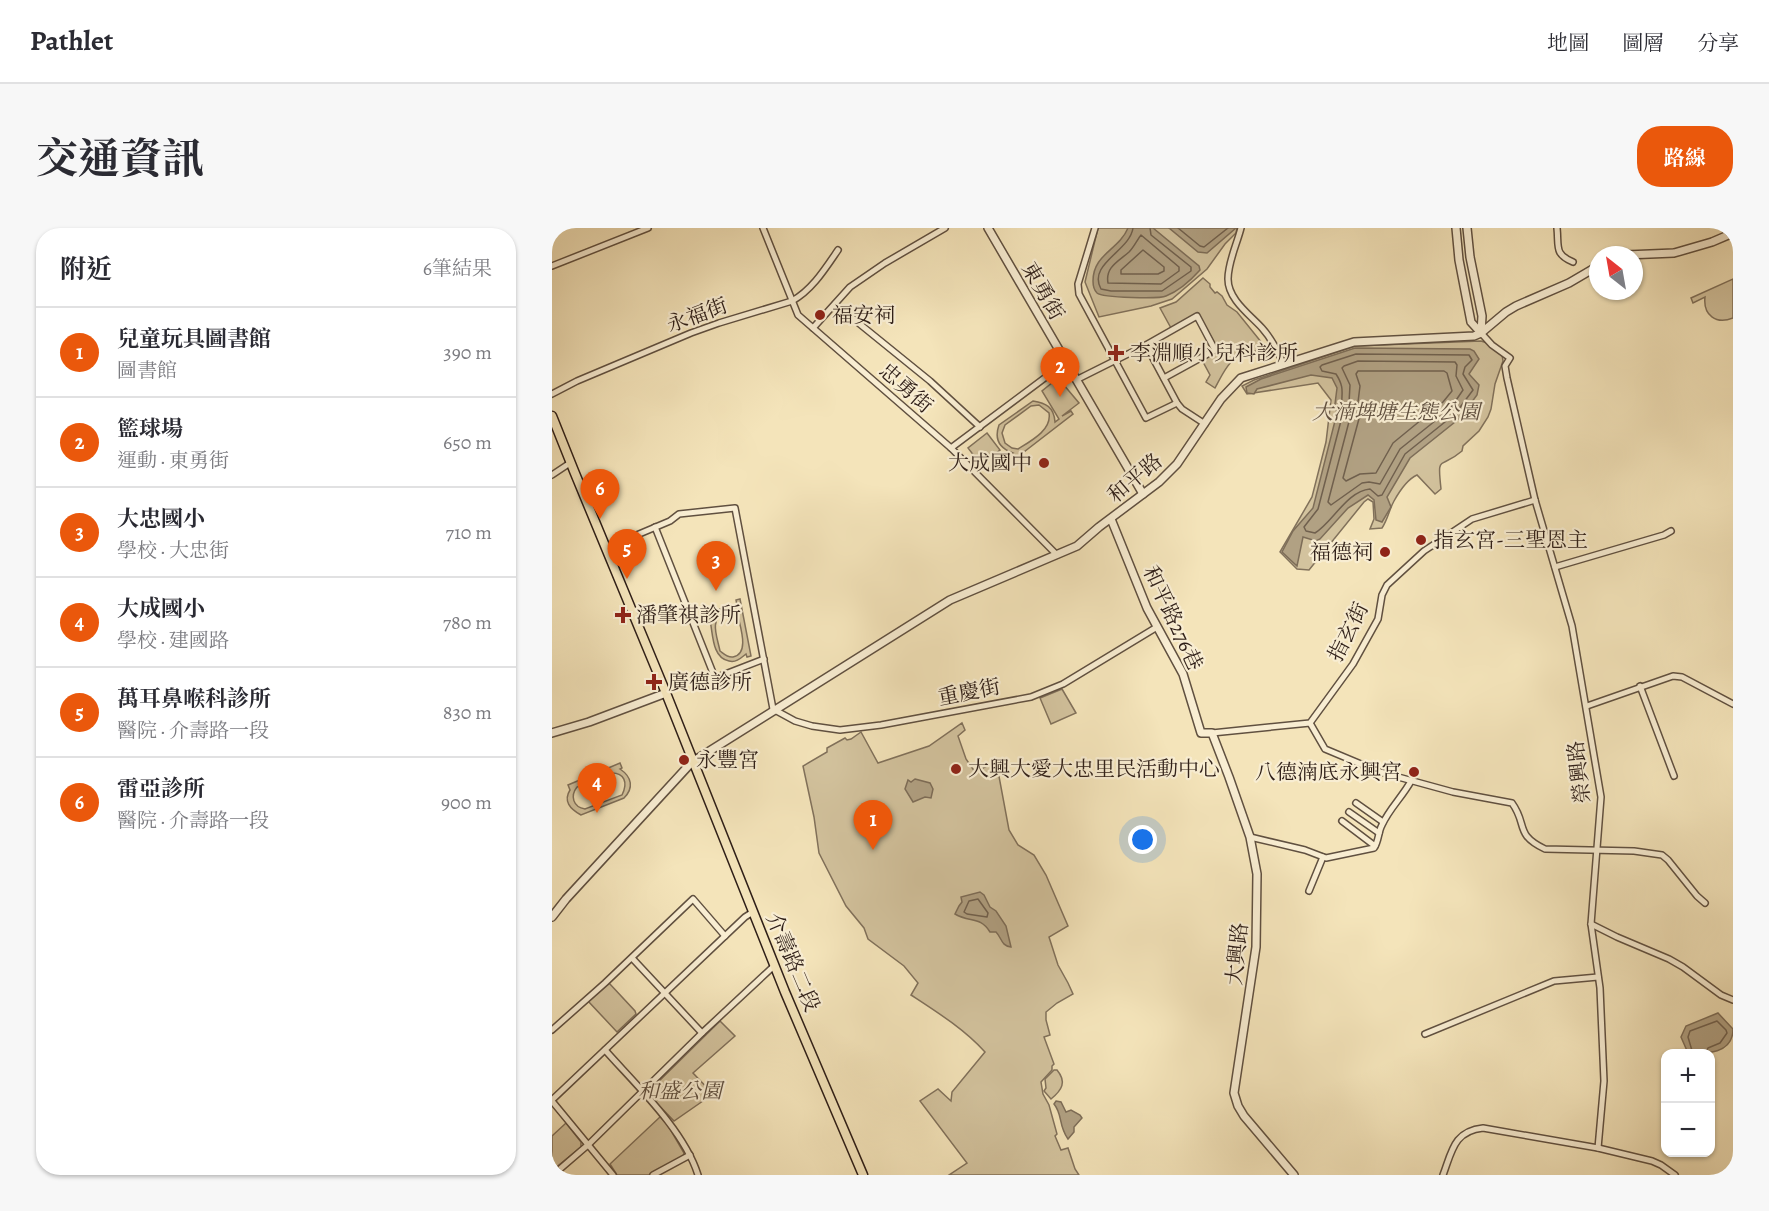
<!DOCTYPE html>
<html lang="zh-TW">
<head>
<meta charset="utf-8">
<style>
	body { margin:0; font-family:Alegreya,"Noto Serif TC",serif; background:#f7f7f7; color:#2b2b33 }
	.controls { position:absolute; right:18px; bottom:18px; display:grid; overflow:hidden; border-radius:12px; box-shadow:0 2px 4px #0004 }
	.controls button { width:54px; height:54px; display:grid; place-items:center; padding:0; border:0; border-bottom:2px solid #e1e1e2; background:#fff; color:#2b2b33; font:30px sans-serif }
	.compass { position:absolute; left:1037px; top:18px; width:54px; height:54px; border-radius:50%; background:#fff; box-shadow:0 2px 4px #0004; rotate:329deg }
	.you { position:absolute; left:591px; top:612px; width:21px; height:21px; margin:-15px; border:4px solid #fff; border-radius:50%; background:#1a73e8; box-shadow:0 0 0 9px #1a73e833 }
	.badge { display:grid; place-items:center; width:39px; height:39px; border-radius:50%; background:#ea580c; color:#fff; font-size:20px; font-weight:700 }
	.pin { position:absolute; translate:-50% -50px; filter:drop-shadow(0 2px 3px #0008) }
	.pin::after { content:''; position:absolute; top:32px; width:21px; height:18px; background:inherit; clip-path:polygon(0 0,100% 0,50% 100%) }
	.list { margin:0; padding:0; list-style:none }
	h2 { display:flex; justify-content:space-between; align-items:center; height:78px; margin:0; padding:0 24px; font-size:26px }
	h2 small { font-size:20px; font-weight:400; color:#7c7c81 }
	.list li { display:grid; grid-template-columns:39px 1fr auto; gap:18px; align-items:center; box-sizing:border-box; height:90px; padding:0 24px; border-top:2px solid #e1e1e2 }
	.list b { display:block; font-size:22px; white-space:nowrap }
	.list p { margin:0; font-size:20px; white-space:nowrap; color:#7c7c81 }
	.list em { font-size:20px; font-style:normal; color:#7c7c81 }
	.map { position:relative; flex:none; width:1181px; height:947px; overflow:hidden; border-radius:24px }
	header { display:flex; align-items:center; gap:36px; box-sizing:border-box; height:84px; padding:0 30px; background:#fff; border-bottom:2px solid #e1e1e2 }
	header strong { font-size:28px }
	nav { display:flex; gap:33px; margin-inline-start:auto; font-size:21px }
	.intro { display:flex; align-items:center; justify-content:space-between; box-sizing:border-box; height:144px; padding:0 36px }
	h1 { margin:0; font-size:42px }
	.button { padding:15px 27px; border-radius:24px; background:#ea580c; color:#fff; font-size:21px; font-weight:700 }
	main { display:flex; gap:36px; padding:0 36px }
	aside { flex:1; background:#fff; border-radius:24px; box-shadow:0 2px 4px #0004 }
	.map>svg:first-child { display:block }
	.green { fill:#d3c39e; stroke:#81715b; stroke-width:1.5; fill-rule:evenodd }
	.water { fill:#b1a183; stroke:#7d6d58; stroke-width:1.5 }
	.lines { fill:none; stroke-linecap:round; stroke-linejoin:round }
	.shore { stroke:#70604e; stroke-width:1.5 }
	.minor-casing { stroke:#605040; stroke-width:8 }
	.tertiary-casing { stroke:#605040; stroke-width:10 }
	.primary-casing { stroke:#2f1f18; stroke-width:11 }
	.minor { stroke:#f8edd2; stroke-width:5 }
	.tertiary { stroke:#f8edd2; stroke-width:7 }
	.primary { stroke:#f4e4ba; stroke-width:8 }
	.poi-dot { fill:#8f2418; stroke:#f8edd2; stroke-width:2 }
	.labels { text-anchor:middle; stroke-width:4.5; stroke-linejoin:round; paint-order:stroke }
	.street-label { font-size:21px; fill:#2f1f18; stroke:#f8edd2 }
	.poi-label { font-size:21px; fill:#2f1f18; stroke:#f8edd2; text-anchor:start }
	.park-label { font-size:21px; font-style:italic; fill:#605040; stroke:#f8edd2 }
</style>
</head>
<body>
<header>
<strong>Pathlet</strong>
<nav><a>地圖</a><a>圖層</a><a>分享</a></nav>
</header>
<div class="intro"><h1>交通資訊</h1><a class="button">路線</a></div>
<main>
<aside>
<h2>附近<small>6筆結果</small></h2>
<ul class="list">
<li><span class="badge">1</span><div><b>兒童玩具圖書館</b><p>圖書館</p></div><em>390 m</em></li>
<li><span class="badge">2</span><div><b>籃球場</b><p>運動 · 東勇街</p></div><em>650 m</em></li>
<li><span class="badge">3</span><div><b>大忠國小</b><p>學校 · 大忠街</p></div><em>710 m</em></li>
<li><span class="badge">4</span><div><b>大成國小</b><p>學校 · 建國路</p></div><em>780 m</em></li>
<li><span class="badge">5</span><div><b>萬耳鼻喉科診所</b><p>醫院 · 介壽路一段</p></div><em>830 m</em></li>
<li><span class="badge">6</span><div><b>雷亞診所</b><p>醫院 · 介壽路一段</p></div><em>900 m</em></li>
</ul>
</aside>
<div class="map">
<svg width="1181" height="947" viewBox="0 0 1181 947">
	<rect width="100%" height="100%" fill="#f4e4ba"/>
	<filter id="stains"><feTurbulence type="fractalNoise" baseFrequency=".00333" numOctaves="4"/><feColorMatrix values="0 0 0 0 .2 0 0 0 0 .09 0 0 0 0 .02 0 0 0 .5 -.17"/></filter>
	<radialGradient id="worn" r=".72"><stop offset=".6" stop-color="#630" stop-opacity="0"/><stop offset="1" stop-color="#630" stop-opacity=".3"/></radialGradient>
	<g class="green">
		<polygon points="546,0 685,0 684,5 673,16 655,41 620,71 599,78 547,89 533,54"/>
		<path d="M651,50L658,56V59L663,65L665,64L670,68L675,77L685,84L714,120C706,124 698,123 690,126C677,131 669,149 663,160L654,154L658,147L650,132L665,122L663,116L647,87H642L619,100L608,80L624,74Z"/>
		<path d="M1181,51V90C1164,97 1151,87 1153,69L1141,75L1139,70Z"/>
		<path d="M929,113L935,115L950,127L951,133L943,156L939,181L936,189L927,203L911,218L910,223C888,242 885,225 889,261L883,266L865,247C856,251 847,264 842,273C837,282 836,291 830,300L818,301L822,291L821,274L816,271L812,274L757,342L745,341L728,324L760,269L774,214L779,172L766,155L695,166L690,158L702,152L803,118Z"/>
		<path d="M506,150L527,175L510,188L519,183L521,186L459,234L455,230L461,225C447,220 442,211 447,197L481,173C494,175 502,179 503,194L507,191L490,163ZM487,177L497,185C500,202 479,213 466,221L460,220L453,215L450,205L453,197L479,178Z"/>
		<polygon points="435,205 448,222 429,237 416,220"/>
		<path d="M188,371L199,428L195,429L194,426C189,430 184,435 177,433C160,430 161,406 158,392L168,381L179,379L186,382L184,372ZM173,383H179L186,388C188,398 198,426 181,429C176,430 172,426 168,423C165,408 157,392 173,383Z"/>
		<polygon points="510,461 524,485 499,496 488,470"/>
		<path d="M410,495L413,502L406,508L414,531L423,544L437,537L446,543L457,602L466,617L482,627L494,647L516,698L497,709L506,737L516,755L521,766L505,775L494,784V792L498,807L492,809L502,836L500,838V842L489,854L491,866L497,877L505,906L503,908L509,922L516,920L523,941L527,947H397L415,935L368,873L386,861L399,873L400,864L433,824C412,801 385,784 359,767L366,755L352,738L316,711L312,700L294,678L267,625L262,589L251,538L275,524V520L293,510L295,512L299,511L309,504L326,535L377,518Z"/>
		<path d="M68,535L70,540L68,541C80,549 82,560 72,570L29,587C18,581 11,573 18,562L16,557ZM58,545C73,544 76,555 70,567L33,581C21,579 18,568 25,559Z"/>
		<polygon points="57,755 83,783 84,786 65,804 36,773"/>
		<polygon points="168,793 183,808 141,845 161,866 122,893 98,868 98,862"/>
		<path d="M502,842H505C515,854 510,862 499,871L492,863L494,860L493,851Z"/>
		<polygon points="109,888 114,894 132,925 131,929 98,947 65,947 58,936"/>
		<polygon points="14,895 29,914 29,919 2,941 0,940 0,908"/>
	</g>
	<g class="water">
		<path d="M576,0H601L647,38L648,42C639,52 627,63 614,68C608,71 551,70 545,65C542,62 541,57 541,53C541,26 567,22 576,0Z"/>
		<polygon points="617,0 684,0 655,25 646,24"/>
		<polygon points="803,120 918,121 922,123 927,131 917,146 927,157 925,167 908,190 858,230 835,269 839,279 830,294 824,292 822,272 816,267 796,280 768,311 764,313 751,309 745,338 730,324 741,303 761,280 785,185 783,176 785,160 780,150 759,147 705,161 702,166 695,165 694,159 709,151"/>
		<polygon points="363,551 378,555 381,561 379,570 373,569 361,574 353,561 356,552 359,554"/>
		<path d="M428,664L432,667L438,679L444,683L454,698L459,719C449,718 450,710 444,704H438C428,688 418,695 403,686L407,678L410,674L409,669Z"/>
		<path d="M1166,785L1181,801C1181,826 1154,826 1136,825L1129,809L1134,798Z"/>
		<path d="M504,873L509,874L514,884L519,882L528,887L530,890L522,899V904L516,911C506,897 511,887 502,876Z"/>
	</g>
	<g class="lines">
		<g class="shore">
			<path d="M581,0C578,23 535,36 549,61L559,63H610L639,43V39L599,7L598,0"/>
			<polyline points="626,0 648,18 652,19 676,0"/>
			<path d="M589,7L627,39V43L609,56L556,55C553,39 567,33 577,24C582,19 585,12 589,7Z"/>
			<polygon points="591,22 612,39 612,43 606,46 569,46 569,42"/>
			<path d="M804,126L917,127L920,132L913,139L911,146L921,162L903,186L853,226L830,267L826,268L818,261C795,263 780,295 763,305L754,303L752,299L766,281L791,185C787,167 795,163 784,146L770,143L768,139L770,137Z"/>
			<polygon points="806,133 903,134 905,137 904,148 911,162 898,181 848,221 828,256 817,254 810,255 779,277 776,274 799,186 797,175 798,157 790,140 792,138"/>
			<polygon points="806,143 892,143 895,145 900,163 891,174 841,215 824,245 808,246 794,253 791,250 808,187 806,174 808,158 804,146"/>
			<polygon points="426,671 436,685 435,689 415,686 412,684 417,673"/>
			<polyline points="1141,826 1136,809 1138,803 1165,793 1174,802 1175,805 1168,815 1156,820 1153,826"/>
		</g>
		<defs>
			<g id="minor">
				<polyline points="211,0 246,87 399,220 505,327"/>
				<polyline points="543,0 526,56 527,66 594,190 625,175"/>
				<path d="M689,0C685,16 676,34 676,51C676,71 697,86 710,100C720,111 726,124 732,137"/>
				<path d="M1005,0C1007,19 1002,26 1021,34"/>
				<polyline points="0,38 96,0"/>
				<polyline points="283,76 378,153 428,199"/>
				<polyline points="261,100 298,59 333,35 393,0"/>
				<polyline points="929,105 940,117 958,130 953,138 955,150 983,272 1020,398 1049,569 1039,696 1048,760 1052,853 1046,920"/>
				<polyline points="594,117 625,175 630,181 653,196"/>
				<polyline points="524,152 594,117 645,88 663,122 612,150"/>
				<path d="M0,166L25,153L139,105L167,95L240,73C260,62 273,41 286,22"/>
				<polyline points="399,220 514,134"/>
				<polyline points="0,247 18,235"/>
				<polyline points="103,299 163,450 212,431"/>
				<polyline points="54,322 61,317 118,293 127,286 183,280 221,481 243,493 260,498 288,502 329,497 479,469 511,456 605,399"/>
				<polyline points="1003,339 1112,307 1119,303"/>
				<polyline points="1088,458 1122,548"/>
				<polyline points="1035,478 1121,448 1130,449 1181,476"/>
				<path d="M758,495L773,521L828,544L901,564L960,575C976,597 962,606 993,621L1082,623L1110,627L1116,632L1145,668L1153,675"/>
				<polyline points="660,505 758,495 801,436 826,391 830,367 835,357 872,323 920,291 983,272"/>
				<polyline points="804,575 831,594"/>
				<polyline points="797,584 827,605"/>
				<polyline points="790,593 823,618"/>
				<path d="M698,609L753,622L774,630L822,620C827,613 826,604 830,597C837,581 851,568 859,553"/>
				<polyline points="757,663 771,629"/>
				<polyline points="1039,696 1065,709 1117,731 1131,739 1169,767 1181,772"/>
				<polyline points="80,730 150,805"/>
				<polyline points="0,802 53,755 141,671 173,708"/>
				<polyline points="873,806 1002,753 1046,749"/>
				<path d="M53,822C84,857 132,902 146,947"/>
				<polyline points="0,872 193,689 201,684"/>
				<polyline points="0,873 61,947"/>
				<polyline points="1,947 37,916 150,805 223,737"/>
				<polyline points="101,947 138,927"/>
				<path d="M891,947C900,923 902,903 931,900L1046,920L1100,933L1109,937L1123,947"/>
			</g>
			<g id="tertiary">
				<polyline points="436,0 591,266"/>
				<polyline points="904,0 907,32 919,94 929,105"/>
				<polyline points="915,0 918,29 930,88 929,105"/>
				<polyline points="1074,27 1122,25 1160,14 1181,5"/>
				<polyline points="559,291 595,380 631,446 649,505 660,505 677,549 698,609 705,646 704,719 682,865 686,878 692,888 742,947"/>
				<polyline points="0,505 37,494 114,465"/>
				<polyline points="0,689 14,671 140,534 398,372 525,318 547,299 607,254 625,236 669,171 689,150 802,114 922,108 929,105 954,84 964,78 1017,55 1046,38"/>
			</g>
			<polyline id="primary" points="0,188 22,243 114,465 233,764 311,947"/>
		</defs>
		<use href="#minor" class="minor-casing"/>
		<use href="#tertiary" class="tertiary-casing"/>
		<use href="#primary" class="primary-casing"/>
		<use href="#minor" class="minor"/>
		<use href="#tertiary" class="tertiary"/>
		<use href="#primary" class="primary"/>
	</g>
	<g class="poi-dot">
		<circle cx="268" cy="87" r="6"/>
		<path d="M561 116h6v6h6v6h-6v6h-6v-6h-6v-6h6z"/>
		<circle cx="492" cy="235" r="6"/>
		<circle cx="869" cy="312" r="6"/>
		<circle cx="833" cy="324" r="6"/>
		<path d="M68 378h6v6h6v6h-6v6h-6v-6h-6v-6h6z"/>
		<path d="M99 445h6v6h6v6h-6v6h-6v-6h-6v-6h6z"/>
		<circle cx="132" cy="532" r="6"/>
		<circle cx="404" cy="541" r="6"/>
		<circle cx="862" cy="544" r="6"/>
	</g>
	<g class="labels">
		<g class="street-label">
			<text transform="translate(491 63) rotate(60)" y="7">東勇街</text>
			<text transform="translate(145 87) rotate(-20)" y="7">永福街</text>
			<text transform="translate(354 160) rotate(41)" y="7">忠勇街</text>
			<text transform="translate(583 250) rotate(-40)" y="7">和平路</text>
			<text transform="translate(621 390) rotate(65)" y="7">和平路276巷</text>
			<text transform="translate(796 404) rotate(-63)" y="7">指玄街</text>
			<text transform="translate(417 464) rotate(-11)" y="7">重慶街</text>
			<text transform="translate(1027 544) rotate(-97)" y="7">榮興路</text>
			<text transform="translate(685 726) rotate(-84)" y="7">大興路</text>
			<text transform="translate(241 734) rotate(67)" y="7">介壽路二段</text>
		</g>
		<g class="poi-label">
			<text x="280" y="94">福安祠</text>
			<text x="578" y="132">李淵順小兒科診所</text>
			<text x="480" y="242" text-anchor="end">大成國中</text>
			<text x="881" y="319">指玄宮-三聖恩主</text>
			<text x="821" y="331" text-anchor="end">福德祠</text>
			<text x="84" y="394">潘肇祺診所</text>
			<text x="116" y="461">廣德診所</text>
			<text x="144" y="539">永豐宮</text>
			<text x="416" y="548">大興大愛大忠里民活動中心</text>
			<text x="850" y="551" text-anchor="end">八德湳底永興宮</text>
		</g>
		<g class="park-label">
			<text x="844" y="191">大湳埤塘生態公園</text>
			<text x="128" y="870">和盛公園</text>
		</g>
	</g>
	<rect width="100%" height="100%" filter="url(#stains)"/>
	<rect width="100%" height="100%" fill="url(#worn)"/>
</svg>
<div class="controls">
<button>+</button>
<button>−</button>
</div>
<svg class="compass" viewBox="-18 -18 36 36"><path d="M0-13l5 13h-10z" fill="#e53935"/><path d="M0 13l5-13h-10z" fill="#7c7c81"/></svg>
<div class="you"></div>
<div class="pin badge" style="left:321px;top:622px">1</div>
<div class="pin badge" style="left:508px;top:169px">2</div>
<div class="pin badge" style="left:164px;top:363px">3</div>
<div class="pin badge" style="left:45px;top:585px">4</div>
<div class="pin badge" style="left:75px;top:351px">5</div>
<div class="pin badge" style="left:48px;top:291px">6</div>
</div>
</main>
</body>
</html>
